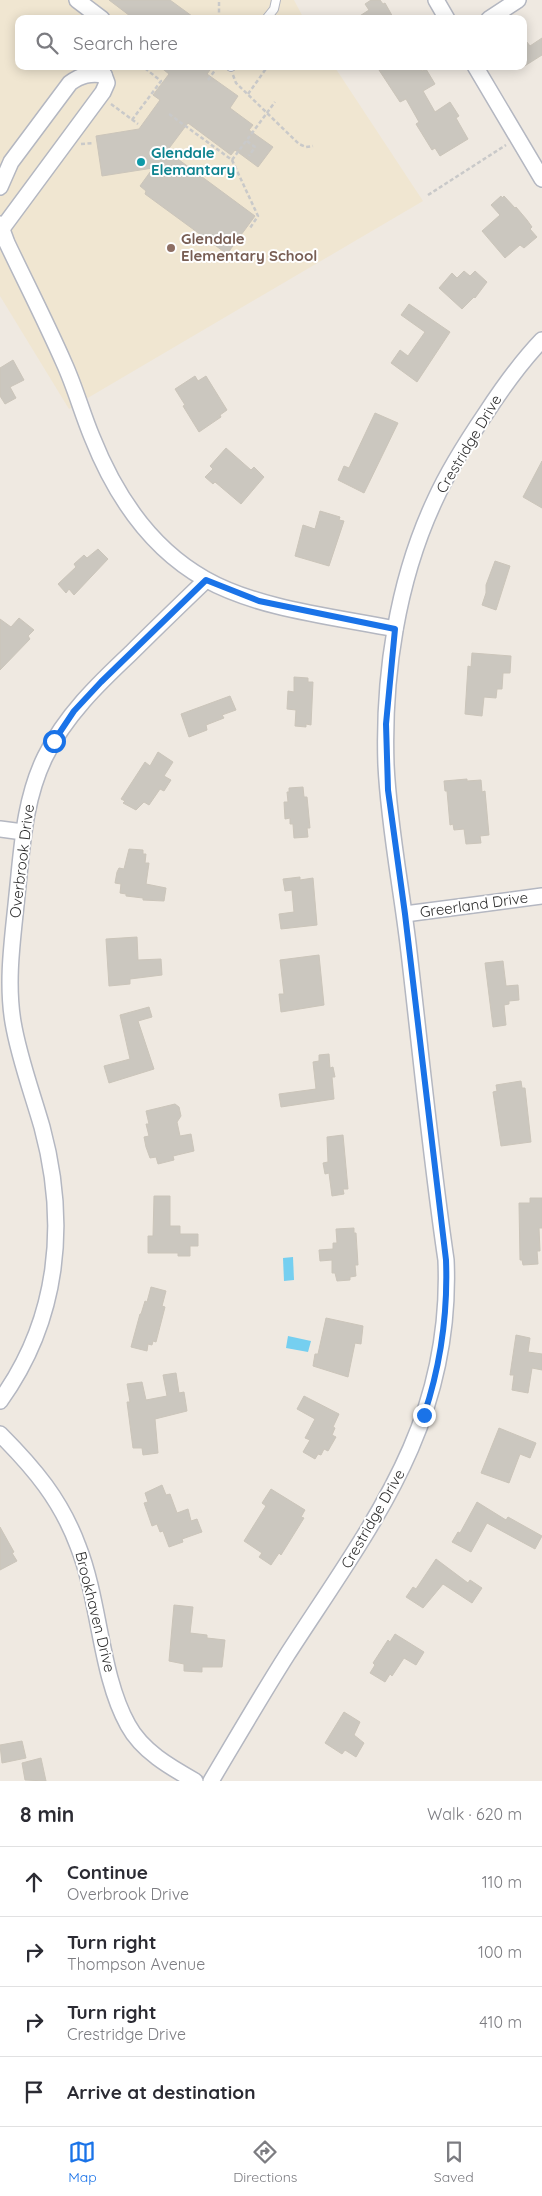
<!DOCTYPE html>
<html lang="en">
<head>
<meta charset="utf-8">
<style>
	body { margin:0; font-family:Quicksand,sans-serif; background:#f7f7f7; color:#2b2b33 }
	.stop { position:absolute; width:15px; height:15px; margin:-11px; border:4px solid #1a73e8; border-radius:50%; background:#fff }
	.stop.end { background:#1a73e8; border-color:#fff; box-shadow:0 1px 5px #0008 }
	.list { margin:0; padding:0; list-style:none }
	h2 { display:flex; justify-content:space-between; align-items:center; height:65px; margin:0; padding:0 20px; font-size:21px }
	h2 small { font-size:16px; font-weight:400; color:#7c7c81 }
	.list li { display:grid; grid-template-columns:32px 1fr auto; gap:15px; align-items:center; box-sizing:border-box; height:70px; padding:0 20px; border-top:1px solid #e1e1e2 }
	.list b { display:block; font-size:19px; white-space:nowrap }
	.list p { margin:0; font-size:16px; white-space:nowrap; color:#7c7c81 }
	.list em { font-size:16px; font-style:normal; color:#7c7c81 }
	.icon { flex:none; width:28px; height:28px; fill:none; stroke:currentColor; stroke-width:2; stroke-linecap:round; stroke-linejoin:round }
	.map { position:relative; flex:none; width:542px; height:1781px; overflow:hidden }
	.search { position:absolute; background:#fff; box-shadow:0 2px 12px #0003; left:15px; right:15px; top:15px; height:55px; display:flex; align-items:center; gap:12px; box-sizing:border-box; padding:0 18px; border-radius:10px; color:#7c7c81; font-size:19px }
	.sheet { height:345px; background:#fff }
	nav { display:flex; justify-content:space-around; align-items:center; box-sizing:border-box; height:70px; border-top:1px solid #e1e1e2; background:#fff; font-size:14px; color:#7c7c81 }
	nav a { display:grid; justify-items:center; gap:2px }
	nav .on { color:#1a73e8 }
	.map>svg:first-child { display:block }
	.education { fill:#f0e6d1 }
	.water { fill:#75cff0 }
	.building { fill:#cbc7bf; stroke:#cbc5ba }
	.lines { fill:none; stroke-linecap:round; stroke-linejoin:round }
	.service-casing { stroke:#b4b7c1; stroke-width:10 }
	.minor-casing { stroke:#b4b7c1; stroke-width:18 }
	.path { stroke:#c9c9c9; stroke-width:2.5; stroke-dasharray:4 2.5; stroke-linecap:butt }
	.service { stroke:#fff; stroke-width:8 }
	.minor { stroke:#fff; stroke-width:15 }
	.route { stroke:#1a73e8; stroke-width:6 }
	.culture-dot { fill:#0f9aa8; stroke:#fff; stroke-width:2 }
	.education-dot { fill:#8d6e63; stroke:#fff; stroke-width:2 }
	.labels { text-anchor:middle; stroke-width:4; stroke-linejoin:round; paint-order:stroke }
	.culture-label { font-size:15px; font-weight:bold; fill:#0d838f; stroke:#fff; text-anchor:start }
	.education-label { font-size:15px; font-weight:bold; fill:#785e54; stroke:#fff; text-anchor:start }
	.street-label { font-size:15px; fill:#2e2e2e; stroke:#fff }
</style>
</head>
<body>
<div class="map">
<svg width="542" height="1781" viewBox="0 0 542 1781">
	<rect width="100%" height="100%" fill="#efe9e1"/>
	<polygon class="education" points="0,0 294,0 304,19 19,19 19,66 334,66 423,201 69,409 0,296"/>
	<g class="water">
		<polygon points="293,1257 294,1280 284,1281 283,1258"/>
		<polygon points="288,1336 311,1341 308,1352 286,1348"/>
	</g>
	<g class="building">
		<polygon points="109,0 170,0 196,19 134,19"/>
		<polygon points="371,0 380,0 383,4 385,3 394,19 355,19 369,10 365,4"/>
		<polygon points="523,37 530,46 542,38 542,55 523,67"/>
		<polygon points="159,66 213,66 207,74 238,96 230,108 253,125 249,130 273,147 258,167 235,150 231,155 188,123 167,151 255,216 227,254 145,194 146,191 140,186 153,168 102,176 96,136 139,129 160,100 153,95 169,74"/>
		<polygon points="384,66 419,66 422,71 426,69 435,84 423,91 435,112 450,102 459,116 456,118 468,139 440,156 435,148 432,150 416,124 419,122 406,99 400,102 379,70"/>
		<polygon points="501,196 502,198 504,196 515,208 516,207 527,220 532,227 530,229 537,237 524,248 520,245 505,258 482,231 500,215 491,205"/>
		<polygon points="464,271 470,276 475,271 487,282 475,298 474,297 462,309 439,288 452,273 457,278"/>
		<polygon points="409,304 450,332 417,382 391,363 400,350 408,356 425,332 401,315"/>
		<polygon points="13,360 24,380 10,387 16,398 5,404 0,396 0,368"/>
		<polygon points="195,376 198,381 206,376 227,410 220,415 221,417 199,432 183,406 185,405 175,389"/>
		<polygon points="375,413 398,423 364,493 338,480 344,466 349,468"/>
		<polygon points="226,448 251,470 254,467 264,477 241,504 215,482 213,484 205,477 213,469 210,466"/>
		<polygon points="542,461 542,508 523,497"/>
		<polygon points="320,511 340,517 339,520 344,521 329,566 295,556 303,525 315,529"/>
		<polygon points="98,549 108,559 74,595 69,589 66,593 58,584 76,567 74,564 84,555 87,558"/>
		<polygon points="495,561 510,566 496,610 482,605 486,593 486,585"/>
		<polygon points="19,618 34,630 28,636 30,639 0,670 0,619 11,627"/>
		<polygon points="472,653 511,656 510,673 503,673 502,689 497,689 496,698 484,697 482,716 465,714 468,666 471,667"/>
		<polygon points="294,677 308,678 308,682 313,682 311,725 306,724 306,727 295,726 296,710 287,709 288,691 294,692"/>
		<polygon points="230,696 236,710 222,715 224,718 206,725 207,730 189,737 181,714"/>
		<polygon points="158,752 173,762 164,776 171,780 164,791 160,789 149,805 144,802 136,810 123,803 125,801 121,799 145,762 150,766"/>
		<polygon points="467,779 467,781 481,780 482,792 485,791 489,835 480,836 481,843 466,844 464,829 454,830 453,824 450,825 447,791 445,791 444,781"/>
		<polygon points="303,787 304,797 307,797 310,828 307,828 308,837 294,838 293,824 290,824 290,818 285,819 284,802 288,802 287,792 289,792 289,788"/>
		<polygon points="129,849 143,850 143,854 146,854 145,863 149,863 146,884 166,888 164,901 143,900 143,898 126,896 126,894 120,893 121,884 115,883 117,872 119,868 124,869"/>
		<polygon points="300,877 300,880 313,878 317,925 281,929 279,914 294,912 292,890 285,891 283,879"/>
		<polygon points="137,937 138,960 161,959 162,975 130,979 130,984 109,986 106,939"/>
		<polygon points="319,955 324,1005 281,1012 279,994 284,994 280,960"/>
		<polygon points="503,961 506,986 518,985 519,1000 509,1001 509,1004 504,1005 506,1025 493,1027 485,963"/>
		<polygon points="149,1007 152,1017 138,1021 154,1069 109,1083 104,1066 130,1059 120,1015"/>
		<polygon points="329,1054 330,1068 333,1067 335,1077 332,1077 334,1099 281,1107 279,1094 316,1089 313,1062 319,1061 319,1055"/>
		<polygon points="521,1081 522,1088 525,1088 531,1142 501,1146 493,1092 497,1091 496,1085"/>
		<polygon points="175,1104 179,1107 181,1116 177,1122 180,1136 191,1134 194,1151 173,1156 174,1160 158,1164 156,1157 150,1158 146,1147 144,1137 149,1136 146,1124 149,1124 146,1111"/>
		<polygon points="343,1135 348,1189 343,1189 344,1194 332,1196 329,1173 325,1174 323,1163 328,1162 327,1137"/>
		<polygon points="154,1196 170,1196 170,1226 180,1226 180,1234 198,1234 198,1246 190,1246 190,1256 178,1256 178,1253 148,1253 148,1236 153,1236"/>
		<polygon points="530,1198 542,1198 542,1228 539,1228 540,1251 537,1251 538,1264 523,1265 522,1260 520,1260 519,1203 530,1203"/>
		<polygon points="354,1228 354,1233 356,1233 358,1265 355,1265 356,1276 350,1277 350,1280 337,1281 335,1273 332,1273 332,1260 320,1261 319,1250 333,1249 333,1243 337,1243 336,1229"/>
		<polygon points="151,1287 166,1291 162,1306 165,1307 156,1342 153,1341 152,1345 148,1344 147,1351 131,1347 140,1314 141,1314 145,1301 147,1302"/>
		<polygon points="326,1318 363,1326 361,1344 355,1343 348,1377 313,1366 315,1354 318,1354"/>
		<polygon points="516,1335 530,1338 528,1352 542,1354 542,1370 532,1368 528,1393 512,1390 514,1375 510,1375"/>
		<polygon points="176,1373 179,1393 184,1392 187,1411 155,1419 158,1453 143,1455 142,1448 133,1448 127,1402 130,1402 127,1384 142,1382 146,1400 167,1396 163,1375"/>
		<polygon points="304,1396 339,1414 333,1427 335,1428 332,1435 336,1437 328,1451 324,1449 321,1455 318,1454 315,1459 303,1452 310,1440 305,1438 315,1419 297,1409"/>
		<polygon points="499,1428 536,1443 530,1458 520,1454 509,1483 481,1473"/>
		<polygon points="162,1485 166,1495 170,1494 177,1513 188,1509 191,1521 197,1519 202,1532 182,1539 183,1542 169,1547 163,1531 160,1532 157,1524 152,1526 144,1503 148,1502 145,1493"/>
		<polygon points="271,1489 305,1510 301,1517 304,1518 281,1555 279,1553 271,1565 259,1557 262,1553 244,1541 266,1506 262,1503"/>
		<polygon points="477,1502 506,1520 508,1517 542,1536 535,1549 487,1523 471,1552 452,1542 458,1532 460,1533"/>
		<polygon points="0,1527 14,1552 12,1553 17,1561 0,1570"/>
		<polygon points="436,1559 468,1583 470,1580 482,1588 472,1603 443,1584 423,1608 406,1597 413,1587 416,1589"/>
		<polygon points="174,1605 193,1607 190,1633 207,1635 207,1638 225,1640 222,1667 202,1667 202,1672 184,1671 184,1664 169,1661"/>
		<polygon points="395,1634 424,1652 416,1665 404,1658 392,1676 390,1674 385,1682 370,1673 375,1665 373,1663 388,1640 390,1642"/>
		<polygon points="344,1712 360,1722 354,1735 364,1743 356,1757 345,1750 342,1754 325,1743"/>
		<polygon points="22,1741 26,1758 2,1763 0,1745"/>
		<polygon points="41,1758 46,1781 25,1780 22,1763"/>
	</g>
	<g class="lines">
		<defs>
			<g id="service">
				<polyline points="266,19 274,9 276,0"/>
				<polyline points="231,67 231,66"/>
			</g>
			<g id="minor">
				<polyline points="77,0 102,19"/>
				<polyline points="436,0 447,19"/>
				<polyline points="489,19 518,0"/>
				<polyline points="475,66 542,179"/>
				<path d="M0,187L11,162L70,83C81,75 90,73 104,75"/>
				<path d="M0,224L7,243C26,283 46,322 64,363C75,387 82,413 92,437C115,495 150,548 205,579C258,609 335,617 395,629"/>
				<polyline points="1,230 103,92 107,83 104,75"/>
				<polyline points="0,829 23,832"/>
				<polyline points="405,914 542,896"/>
				<path d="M0,1401C59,1319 68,1223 42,1127C32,1092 19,1058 13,1022C6,980 13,937 17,895C22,848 24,800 45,757C65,716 98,684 131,653C156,628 181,604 206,580"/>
				<path d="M0,1434C34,1468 61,1500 78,1546C100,1601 100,1675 128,1725C142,1751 170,1767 195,1781"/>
				<path d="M211,1781C236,1739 261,1696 287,1655C371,1525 453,1424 446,1260C431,1158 421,1055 409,952C402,890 389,828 386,765C383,676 397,581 435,500C449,469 467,441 486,413C503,387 521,362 542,340"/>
			</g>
		</defs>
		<use href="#service" class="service-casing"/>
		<use href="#minor" class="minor-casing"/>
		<g class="path">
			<polyline points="219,19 219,0"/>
			<polyline points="233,75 236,83 299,144 306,147 313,146"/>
			<polyline points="208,80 218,66"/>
			<polyline points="248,94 268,66"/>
			<polyline points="111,104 138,124"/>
			<polyline points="169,114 232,160 275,102"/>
			<polyline points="132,120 161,81 142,66"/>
			<polyline points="247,141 255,147 249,156"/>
			<polyline points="81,144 94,143"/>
			<polyline points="232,160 258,216 250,228"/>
			<polyline points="428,195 506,145"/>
		</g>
		<use href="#service" class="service"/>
		<use href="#minor" class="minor"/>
	</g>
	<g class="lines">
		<path class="route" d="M54,741L74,711L101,682L206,580L259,601L395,629L386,724L388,790L405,914L446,1260C448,1314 441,1364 424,1415"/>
	</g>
	<circle class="culture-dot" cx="141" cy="162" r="5"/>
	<circle class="education-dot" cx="171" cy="248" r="5"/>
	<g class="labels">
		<g class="culture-label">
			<text x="151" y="158">Glendale<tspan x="151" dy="17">Elemantary</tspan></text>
		</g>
		<g class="education-label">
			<text x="181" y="244">Glendale<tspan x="181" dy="17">Elementary School</tspan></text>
		</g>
		<g class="street-label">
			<text transform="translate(469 444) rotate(-59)" y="5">Crestridge Drive</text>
			<text transform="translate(22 861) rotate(-83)" y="5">Overbrook Drive</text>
			<text transform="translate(474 905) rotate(-8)" y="5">Greerland Drive</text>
			<text transform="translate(373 1519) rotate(-60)" y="5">Crestridge Drive</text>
			<text transform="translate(95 1612) rotate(76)" y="5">Brookhaven Drive</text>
		</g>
	</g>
</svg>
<div class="stop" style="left:54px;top:741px"></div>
<div class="stop end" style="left:424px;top:1415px"></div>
<div class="search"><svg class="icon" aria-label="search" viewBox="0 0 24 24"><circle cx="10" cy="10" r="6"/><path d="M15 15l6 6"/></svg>Search here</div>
</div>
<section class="sheet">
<h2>8 min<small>Walk · 620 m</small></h2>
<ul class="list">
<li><svg class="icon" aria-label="ahead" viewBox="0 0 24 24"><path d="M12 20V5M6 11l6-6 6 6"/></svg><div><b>Continue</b><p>Overbrook Drive</p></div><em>110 m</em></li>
<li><svg class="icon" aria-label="right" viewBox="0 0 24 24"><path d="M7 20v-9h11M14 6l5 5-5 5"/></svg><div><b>Turn right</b><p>Thompson Avenue</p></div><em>100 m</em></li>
<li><svg class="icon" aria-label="right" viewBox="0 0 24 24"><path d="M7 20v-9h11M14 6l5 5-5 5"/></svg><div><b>Turn right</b><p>Crestridge Drive</p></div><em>410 m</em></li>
<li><svg class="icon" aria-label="arrive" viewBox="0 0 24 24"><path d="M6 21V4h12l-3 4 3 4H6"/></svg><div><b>Arrive at destination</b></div></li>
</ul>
</section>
<nav>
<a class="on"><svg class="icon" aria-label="map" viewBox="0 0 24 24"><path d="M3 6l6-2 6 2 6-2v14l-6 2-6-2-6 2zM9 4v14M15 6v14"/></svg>Map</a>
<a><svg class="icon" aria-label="directions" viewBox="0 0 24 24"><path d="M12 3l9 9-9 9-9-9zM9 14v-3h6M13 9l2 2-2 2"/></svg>Directions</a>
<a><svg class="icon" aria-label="saved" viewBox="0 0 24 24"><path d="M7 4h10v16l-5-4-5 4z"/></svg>Saved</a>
</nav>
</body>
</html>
